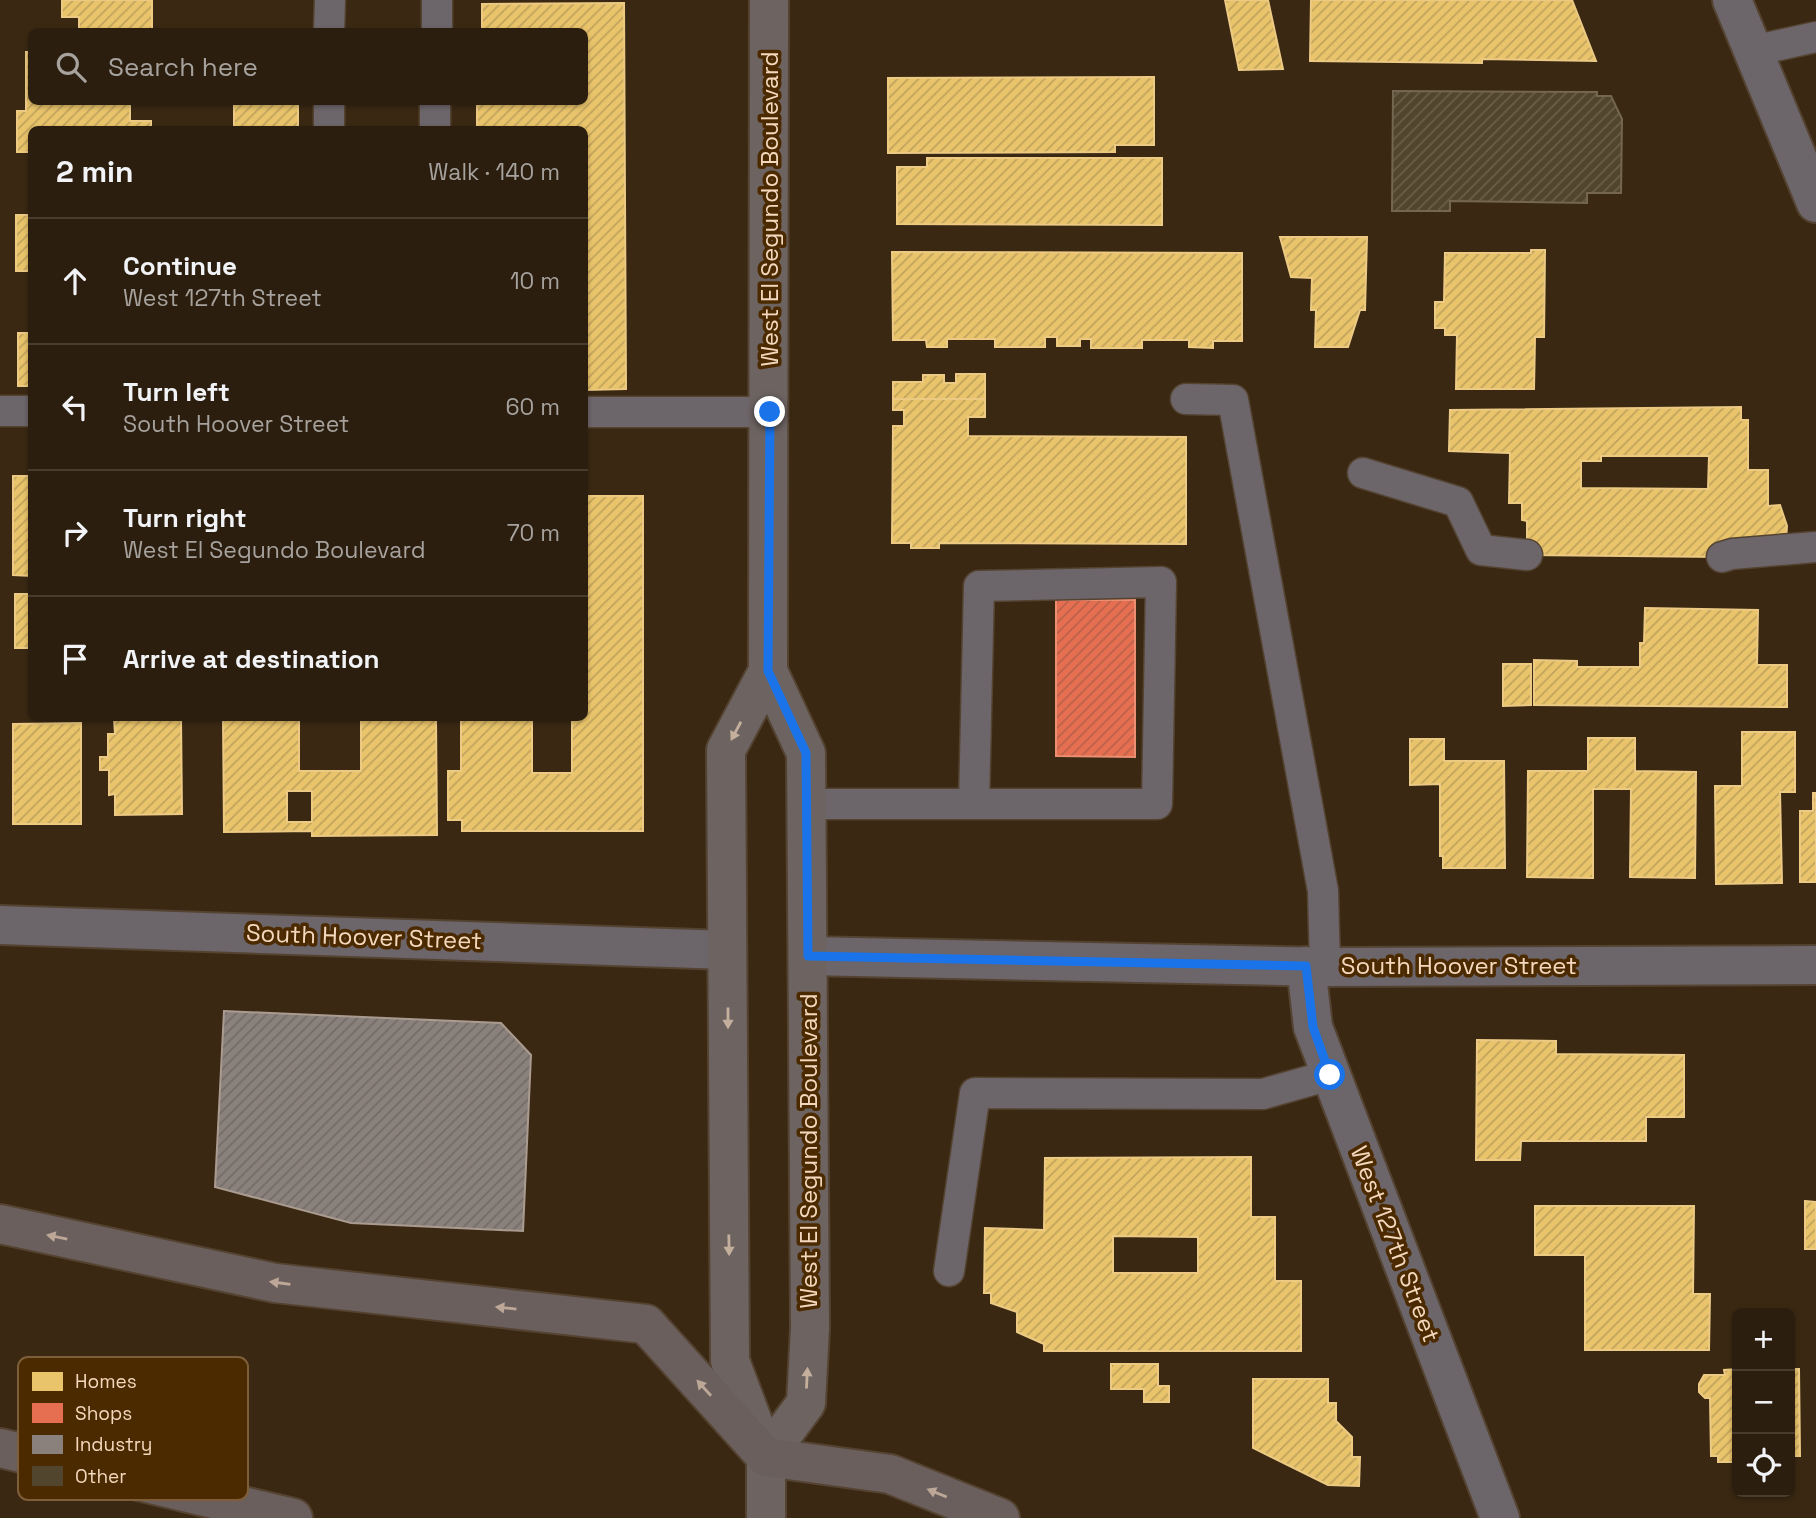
<!DOCTYPE html>
<html lang="en">
<head>
<meta charset="utf-8">
<style>
	body { margin:0; font-family:"Space Grotesk",sans-serif; background:#382b1c; color:#f1f3f6 }
	.controls { position:absolute; right:21px; bottom:21px; display:grid; overflow:hidden; border-radius:10px; box-shadow:0 2px 5px #0004 }
	.controls button { width:63px; height:63px; display:grid; place-items:center; padding:0; border:0; border-bottom:2px solid #483c2e; background:#2c1e0e; color:#f1f3f6; font:35px sans-serif }
	.stop { position:absolute; width:21px; height:21px; margin:-16px; border:5px solid #1a73e8; border-radius:50%; background:#fff }
	.stop.end { background:#1a73e8; border-color:#fff; box-shadow:0 2px 7px #0008 }
	.list { margin:0; padding:0; list-style:none }
	h2 { display:flex; justify-content:space-between; align-items:center; height:91px; margin:0; padding:0 28px; font-size:30px }
	h2 small { font-size:23px; font-weight:400; color:#a6a29e }
	.list li { display:grid; grid-template-columns:46px 1fr auto; gap:21px; align-items:center; box-sizing:border-box; height:126px; padding:0 28px; border-top:2px solid #483c2e }
	.list b { display:block; font-size:26px; white-space:nowrap }
	.list p { margin:0; font-size:23px; white-space:nowrap; color:#a6a29e }
	.list em { font-size:23px; font-style:normal; color:#a6a29e }
	.icon { flex:none; width:38px; height:38px; fill:none; stroke:currentColor; stroke-width:2; stroke-linecap:round; stroke-linejoin:round }
	.map { position:relative; flex:none; width:1816px; height:1518px; overflow:hidden }
	.search { position:absolute; background:#2c1e0e; box-shadow:0 2px 5px #0004; left:28px; top:28px; width:560px; height:77px; display:flex; align-items:center; gap:18px; box-sizing:border-box; padding:0 24px; border-radius:10px; color:#a6a29e; font-size:26px }
	.panel { position:absolute; background:#2c1e0e; box-shadow:0 2px 5px #0004; left:28px; top:126px; width:560px; height:595px; border-radius:10px }
	.map>svg:first-child { display:block }
	.homes { fill:url(#homes-hatch); stroke:#ecca83; stroke-width:2; fill-rule:evenodd }
	.shops { fill:url(#shops-hatch); stroke:#eb8e71; stroke-width:2 }
	.industry { fill:url(#industry-hatch); stroke:#aa9b90; stroke-width:2 }
	.building { fill:url(#building-hatch); stroke:#746650; stroke-width:2 }
	.lines { fill:none; stroke-linecap:round; stroke-linejoin:round }
	.service-casing { stroke:#544331; stroke-width:33 }
	.minor-casing { stroke:#544331; stroke-width:42 }
	.tertiary-casing { stroke:#544331; stroke-width:42 }
	.primary-casing { stroke:#544331; stroke-width:42 }
	.motorway-casing { stroke:#544331; stroke-width:42 }
	.service { stroke:#6c656a; stroke-width:30 }
	.minor { stroke:#6c656a; stroke-width:38 }
	.tertiary { stroke:#6c656a; stroke-width:38 }
	.primary { stroke:#6d6462; stroke-width:38 }
	.motorway { stroke:#6b5f5d; stroke-width:38 }
	.oneway { fill:#c4af9d }
	.oneway2 { fill:#bda897 }
	.route { stroke:#1a73e8; stroke-width:9 }
	.labels { text-anchor:middle; stroke-width:7; stroke-linejoin:round; paint-order:stroke }
	.street-label { font-size:24px; fill:#f3d8bd; stroke:#4c2a00 }
	.key { fill:#4c2a00; stroke:#7e5e39; stroke-width:2 }
	.key-label { font-size:19px; fill:#f3d8bd }
</style>
</head>
<body>
<div class="map">
<svg width="1816" height="1518" viewBox="0 0 1816 1518">
	<defs>
		<pattern id="homes-hatch" width="6" height="6" patternUnits="userSpaceOnUse" patternTransform="scale(1.75)"><rect width="6" height="6" fill="#e9c46a"/><path d="M-1 1l2-2M0 6l6-6M5 7l2-2" fill="none" stroke="#c1a35e"/></pattern>
		<pattern id="shops-hatch" width="6" height="6" patternUnits="userSpaceOnUse" patternTransform="scale(1.75)"><rect width="6" height="6" fill="#e76f51"/><path d="M-1 1l2-2M0 6l6-6M5 7l2-2" fill="none" stroke="#b8614a"/></pattern>
		<pattern id="industry-hatch" width="6" height="6" patternUnits="userSpaceOnUse" patternTransform="scale(1.75)"><rect width="6" height="6" fill="#8a817c"/><path d="M-1 1l2-2M0 6l6-6M5 7l2-2" fill="none" stroke="#736b65"/></pattern>
		<pattern id="building-hatch" width="6" height="6" patternUnits="userSpaceOnUse" patternTransform="scale(1.75)"><rect width="6" height="6" fill="#52452d"/><path d="M-1 1l2-2M0 6l6-6M5 7l2-2" fill="none" stroke="#6b5f4a"/></pattern>
	</defs>
	<rect width="100%" height="100%" fill="#3a2812"/>
	<g class="homes">
		<polygon points="62,0 152,0 152,32 79,32 79,17 62,17"/>
		<polygon points="1225,0 1268,0 1283,69 1239,70"/>
		<polygon points="1311,0 1572,0 1596,61 1482,59 1482,63 1310,61"/>
		<polygon points="624,3 626,389 584,390 584,130 477,130 477,102 584,102 584,32 482,32 482,4"/>
		<polygon points="26,52 32,52 32,102 130,102 130,121 151,121 151,130 32,130 32,152 17,152 17,111 26,111"/>
		<polygon points="1154,77 1154,145 1115,145 1115,152 888,153 888,78"/>
		<rect x="234" y="104" width="64" height="26"/>
		<polygon points="927,158 1162,158 1162,225 897,224 897,167 927,167"/>
		<rect x="16" y="215" width="16" height="56"/>
		<polygon points="1280,237 1367,237 1365,310 1360,310 1348,347 1315,347 1316,310 1311,310 1312,278 1291,277"/>
		<polygon points="1531,250 1545,250 1544,337 1535,337 1534,389 1456,389 1457,335 1445,335 1445,328 1435,328 1435,302 1444,302 1445,253 1531,253"/>
		<polygon points="892,252 1242,253 1242,341 1213,341 1213,348 1189,347 1189,340 1142,340 1142,348 1091,348 1091,339 1080,339 1080,346 1057,346 1057,337 1045,337 1045,347 995,347 995,339 947,339 947,347 927,347 926,340 893,340"/>
		<rect x="18" y="333" width="14" height="53"/>
		<polygon points="956,374 985,374 985,399 893,399 893,382 923,382 923,375 944,375 944,383 956,383"/>
		<polygon points="893,399 985,399 985,417 968,417 968,436 1186,437 1186,544 939,543 939,548 911,548 911,543 892,543 893,426 904,426 904,410 893,410"/>
		<path d="M1741,407V420H1748V470H1768V506L1780,505L1787,526L1786,540L1722,557L1527,555V521L1522,520V503H1509L1510,453L1449,451L1450,410ZM1601,456H1709L1708,489L1581,488V461H1601Z"/>
		<polygon points="13,476 32,476 32,576 13,575"/>
		<polygon points="584,496 643,496 643,831 462,831 462,820 448,820 448,771 461,771 461,718 532,718 532,773 572,773 572,718 584,718"/>
		<rect x="15" y="594" width="17" height="54"/>
		<polygon points="1645,608 1758,610 1757,665 1787,665 1787,707 1534,705 1534,660 1577,661 1577,667 1640,667 1640,643 1644,643"/>
		<polygon points="1503,664 1531,664 1531,705 1503,706"/>
		<polygon points="114,718 181,718 182,814 115,815 115,794 109,795 109,770 100,770 100,757 108,757 108,734 115,734"/>
		<path d="M223,718H299V771H361V718H436L437,835L312,836V831L224,832ZM287,791H312V822H287Z"/>
		<polygon points="81,723 81,824 13,824 13,724"/>
		<polygon points="1742,732 1795,732 1795,792 1780,792 1782,883 1716,884 1715,786 1742,786"/>
		<polygon points="1588,738 1635,738 1635,771 1696,772 1695,878 1630,877 1631,789 1593,789 1593,878 1527,877 1528,771 1588,771"/>
		<polygon points="1410,739 1444,739 1444,761 1504,761 1505,868 1443,868 1443,856 1440,856 1440,784 1410,785"/>
		<polygon points="1813,793 1816,793 1816,882 1800,882 1800,811 1813,811"/>
		<polygon points="1477,1040 1556,1041 1556,1054 1684,1055 1684,1117 1646,1117 1646,1141 1521,1141 1520,1160 1476,1160"/>
		<path d="M1251,1157V1217H1275V1281H1301V1351H1044V1344L1017,1332V1312L991,1303V1293H984L985,1228L1044,1230L1045,1158ZM1113,1236L1198,1237V1273H1113Z"/>
		<polygon points="1805,1201 1816,1202 1816,1249 1805,1249"/>
		<polygon points="1535,1206 1694,1206 1693,1294 1710,1294 1709,1350 1585,1350 1585,1255 1535,1255"/>
		<polygon points="1111,1364 1158,1364 1158,1386 1169,1386 1169,1402 1144,1402 1144,1389 1111,1389"/>
		<polygon points="1737,1369 1737,1462 1718,1462 1718,1456 1711,1456 1710,1398 1705,1398 1699,1392 1699,1384 1704,1375 1725,1375 1724,1370"/>
		<polygon points="1790,1369 1799,1369 1800,1456 1790,1456"/>
		<polygon points="1253,1379 1328,1379 1328,1403 1336,1403 1336,1421 1352,1437 1352,1457 1360,1457 1359,1486 1328,1485 1253,1448"/>
	</g>
	<polygon class="shops" points="1056,600 1135,600 1135,757 1056,756"/>
	<polygon class="industry" points="224,1011 501,1023 531,1055 523,1231 351,1223 215,1187"/>
	<polygon class="building" points="1393,91 1597,92 1597,96 1611,96 1622,119 1621,193 1587,193 1587,203 1450,201 1450,211 1392,211"/>
	<g class="lines">
		<defs>
			<g id="service">
				<polyline points="329,32 330,0"/>
				<polyline points="437,32 437,0"/>
				<polyline points="1752,51 1816,37"/>
				<polyline points="329,130 329,102"/>
				<polyline points="435,130 435,102"/>
				<polyline points="1186,399 1233,400 1323,891 1325,967"/>
				<polyline points="0,411 32,411"/>
				<polyline points="584,412 770,412"/>
				<polyline points="1363,473 1458,502 1481,550 1527,555"/>
				<polyline points="1722,557 1732,554 1816,547"/>
				<polyline points="808,804 1157,804 1161,582 979,586 974,804"/>
				<polyline points="949,1271 975,1093 1263,1094 1330,1075"/>
			</g>
			<g id="minor">
				<polyline points="0,925 727,950"/>
				<polyline points="1306,966 1313,1027 1500,1518"/>
			</g>
			<g id="tertiary">
				<polyline points="1732,0 1816,203"/>
				<polyline points="809,956 1325,967 1816,965"/>
			</g>
			<g id="primary">
				<polyline points="766,1457 806,1403 810,1328 806,753 768,671 769,0"/>
				<polyline points="766,1518 766,1457 730,1361 726,750 768,671"/>
			</g>
			<g id="motorway">
				<polyline points="0,1224 275,1283 646,1324 766,1457 890,1474 1000,1518"/>
				<polyline points="0,1448 293,1518"/>
			</g>
		</defs>
		<use href="#service" class="service-casing"/>
		<use href="#minor" class="minor-casing"/>
		<use href="#tertiary" class="tertiary-casing"/>
		<use href="#primary" class="primary-casing"/>
		<use href="#motorway" class="motorway-casing"/>
		<use href="#service" class="service"/>
		<use href="#minor" class="minor"/>
		<use href="#tertiary" class="tertiary"/>
		<use href="#primary" class="primary"/>
		<use href="#motorway" class="motorway"/>
	</g>
	<defs><path id="oneway-solid" d="M-6-.8H1V-3.2L6.5 0L1 3.2V.8H-6Z" transform="scale(1.75)"/></defs>
	<g class="oneway">
		<use href="#oneway-solid" transform="translate(736 731) rotate(118)"/>
		<use href="#oneway-solid" transform="translate(728 1018) rotate(90)"/>
		<use href="#oneway-solid" transform="translate(729 1245) rotate(89)"/>
		<use href="#oneway-solid" transform="translate(807 1378) rotate(-87)"/>
	</g>
	<g class="oneway2">
		<use href="#oneway-solid" transform="translate(57 1237) rotate(-168)"/>
		<use href="#oneway-solid" transform="translate(280 1283) rotate(-172)"/>
		<use href="#oneway-solid" transform="translate(506 1308) rotate(-174)"/>
		<use href="#oneway-solid" transform="translate(704 1388) rotate(-132)"/>
		<use href="#oneway-solid" transform="translate(937 1493) rotate(-158)"/>
	</g>
	<g class="lines">
		<polyline class="route" points="770,412 768,671 806,753 808,956 1306,966 1313,1027 1330,1075"/>
	</g>
	<g class="labels">
		<g class="street-label">
			<text transform="translate(770 209) rotate(-90)" y="8">West El Segundo Boulevard</text>
			<text transform="translate(364 937) rotate(2)" y="8">South Hoover Street</text>
			<text x="1459" y="974">South Hoover Street</text>
			<text transform="translate(809 1151) rotate(-90)" y="8">West El Segundo Boulevard</text>
			<text transform="translate(1395 1244) rotate(69)" y="8">West 127th Street</text>
		</g>
	</g>
	<rect x="18" y="1357" width="230" height="143" rx="10" class="key"/>
	<rect x="32" y="1372" width="31" height="19" fill="#e9c46a"/>
	<rect x="32" y="1403" width="31" height="20" fill="#e76f51"/>
	<rect x="32" y="1435" width="31" height="19" fill="#8a817c"/>
	<rect x="32" y="1466" width="31" height="20" fill="#52452d"/>
	<g class="key-label">
		<text x="75" y="1388">Homes</text>
		<text x="75" y="1420">Shops</text>
		<text x="75" y="1451">Industry</text>
		<text x="75" y="1483">Other</text>
	</g>
</svg>
<div class="controls">
<button>+</button>
<button>−</button>
<button><svg class="icon" aria-label="locate" viewBox="0 0 24 24"><circle cx="12" cy="12" r="6"/><path d="M12 2v4M12 18v4M2 12h4M18 12h4"/></svg></button>
</div>
<div class="stop" style="left:1330px;top:1075px"></div>
<div class="stop end" style="left:770px;top:412px"></div>
<div class="search"><svg class="icon" aria-label="search" viewBox="0 0 24 24"><circle cx="10" cy="10" r="6"/><path d="M15 15l6 6"/></svg>Search here</div>
<section class="panel">
<h2>2 min<small>Walk · 140 m</small></h2>
<ul class="list">
<li><svg class="icon" aria-label="ahead" viewBox="0 0 24 24"><path d="M12 20V5M6 11l6-6 6 6"/></svg><div><b>Continue</b><p>West 127th Street</p></div><em>10 m</em></li>
<li><svg class="icon" aria-label="left" viewBox="0 0 24 24"><path d="M17 20v-9H6M10 6l-5 5 5 5"/></svg><div><b>Turn left</b><p>South Hoover Street</p></div><em>60 m</em></li>
<li><svg class="icon" aria-label="right" viewBox="0 0 24 24"><path d="M7 20v-9h11M14 6l5 5-5 5"/></svg><div><b>Turn right</b><p>West El Segundo Boulevard</p></div><em>70 m</em></li>
<li><svg class="icon" aria-label="arrive" viewBox="0 0 24 24"><path d="M6 21V4h12l-3 4 3 4H6"/></svg><div><b>Arrive at destination</b></div></li>
</ul>
</section>
</div>
</body>
</html>
